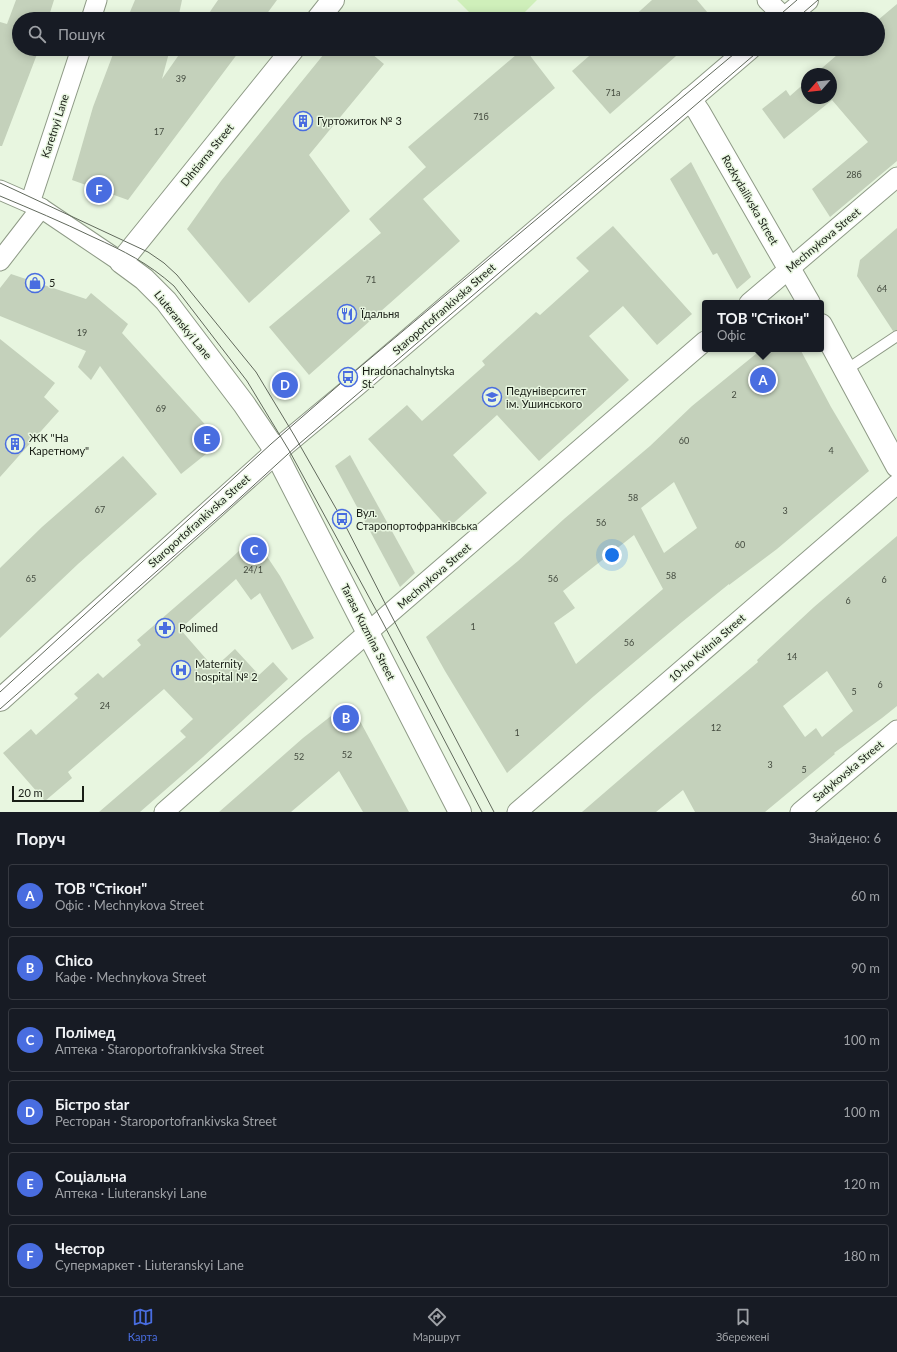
<!DOCTYPE html>
<html lang="uk">
<head>
<meta charset="utf-8">
<style>
	body { margin:0; font-family:Lato,sans-serif; background:#242831; color:#f1f3f6 }
	.compass { position:absolute; left:801px; top:68px; width:36px; height:36px; border-radius:50%; background:#171b24; box-shadow:0 2px 10px #0003; rotate:242deg }
	.scale { position:absolute; left:12px; bottom:10px; width:72px; box-sizing:border-box; padding-left:4px; border:2px solid #191e16; border-top:0; font-size:11px; line-height:14px; white-space:nowrap; color:#191e16; -webkit-text-stroke:3px #e8f6e0; paint-order:stroke }
	.you { position:absolute; left:612px; top:555px; width:14px; height:14px; margin:-10px; border:3px solid #fff; border-radius:50%; background:#1a73e8; box-shadow:0 0 0 6px #1a73e833 }
	.badge { display:grid; place-items:center; width:26px; height:26px; border-radius:50%; background:#496de0; color:#fff; font-size:13px; font-weight:700 }
	.pin { position:absolute; translate:-50% -50%; border:2px solid #fff; box-shadow:0 1px 4px #0006 }
	.popup { position:absolute; left:702px; top:300px; width:122px; height:52px; box-sizing:border-box; display:grid; place-content:center; border-radius:4px; background:#171b24; filter:drop-shadow(0 1px 3px #0005); font-size:13px; white-space:nowrap; color:#9ea1a6 }
	.popup b { font-size:15px; color:#f1f3f6 }
	.popup::after { content:''; position:absolute; left:50%; top:100%; margin-left:-8px; border:8px solid transparent; border-top-color:#171b24 }
	.list { margin:0; padding:0; list-style:none }
	h2 { display:flex; justify-content:space-between; align-items:center; height:52px; margin:0; padding:0 16px; font-size:17px }
	h2 small { font-size:13px; font-weight:400; color:#9ea1a6 }
	.list li { display:grid; grid-template-columns:26px 1fr auto; gap:12px; align-items:center; box-sizing:border-box; height:64px; margin:0 8px 8px; padding:0 8px; border:1px solid #363941; border-radius:4px }
	.list b { display:block; font-size:15px; white-space:nowrap }
	.list p { margin:0; font-size:13px; white-space:nowrap; color:#9ea1a6 }
	.list em { font-size:13px; font-style:normal; color:#9ea1a6 }
	.icon { flex:none; width:22px; height:22px; fill:none; stroke:currentColor; stroke-width:2; stroke-linecap:round; stroke-linejoin:round }
	.map { position:relative; flex:none; width:897px; height:812px; overflow:hidden }
	.search { position:absolute; background:#171b24; box-shadow:0 2px 10px #0003; left:12px; right:12px; top:12px; height:44px; display:flex; align-items:center; gap:10px; box-sizing:border-box; padding:0 14px; border-radius:22px; color:#9ea1a6; font-size:15px }
	.sheet { height:484px; background:#171b24 }
	nav { display:flex; justify-content:space-around; align-items:center; box-sizing:border-box; height:56px; border-top:1px solid #363941; background:#171b24; font-size:11px; color:#9ea1a6 }
	nav a { display:grid; justify-items:center; gap:2px }
	nav .on { color:#496de0 }
	.map>svg:first-child { display:block }
	.green { fill:#cfefba }
	.building { fill:#c4d1bb; fill-rule:evenodd }
	.lines { fill:none; stroke-linecap:round; stroke-linejoin:round }
	.service-casing { stroke:#8e9a86; stroke-width:12 }
	.minor-casing { stroke:#8e9a86; stroke-width:21 }
	.tertiary-casing { stroke:#8e9a86; stroke-width:24 }
	.secondary-casing { stroke:#8e9a86; stroke-width:24 }
	.service { stroke:#fff; stroke-width:10 }
	.minor { stroke:#fff; stroke-width:19 }
	.tertiary { stroke:#fff; stroke-width:22 }
	.secondary { stroke:#fff; stroke-width:22 }
	.tram { stroke:#61695c; stroke-width:1 }
	.labels { text-anchor:middle; stroke-width:3; stroke-linejoin:round; paint-order:stroke }
	.number-label { font-size:9px; fill:#444b3f }
	.poi-label { font-size:11px; fill:#191e16; stroke:#e8f6e0; text-anchor:start }
	.street-label { font-size:11px; fill:#191e16; stroke:#e8f6e0 }
</style>
</head>
<body>
<div class="map">
<svg width="897" height="812" viewBox="0 0 897 812">
	<rect width="100%" height="100%" fill="#e8f6e0"/>
	<polygon class="green" points="457,0 537,0 518,19 476,19"/>
	<g class="building">
		<polygon points="16,0 54,0 48,19 19,19 19,49 39,49 2,146 0,146 0,22 7,24"/>
		<polygon points="135,0 182,0 178,19 127,19"/>
		<polygon points="218,0 277,0 263,19 205,19"/>
		<polygon points="652,0 697,0 713,19 631,19"/>
		<polygon points="897,4 897,161 830,217 812,189 868,142 832,100 784,139 762,109 786,90 790,96 807,81 807,98 831,98 831,74 815,74 844,49 878,49 878,20"/>
		<polygon points="115,49 170,49 162,79 183,49 241,49 128,200 72,180 93,107"/>
		<polygon points="328,49 366,49 384,64 309,155 350,211 249,303 187,229 221,181"/>
		<polygon points="523,49 525,49 555,88 423,199 460,241 309,375 269,327 381,233 369,219 426,167 408,147"/>
		<polygon points="597,49 684,49 610,114 572,71"/>
		<polygon points="691,162 751,277 737,289 717,253 713,255 670,179"/>
		<polygon points="613,226 692,314 657,345 623,306 589,336 629,380 539,461 497,415 453,455 487,493 448,528 368,439 407,405 422,421 485,365 482,361 536,312 540,315 589,271 576,258"/>
		<polygon points="897,228 897,330 893,331 857,276 860,260"/>
		<polygon points="11,274 86,299 91,293 128,324 122,333 221,442 181,474 100,366 91,380 78,367 86,351 0,316 0,288"/>
		<polygon points="0,339 55,383 44,397 59,411 0,477"/>
		<path d="M762,349H800L831,407L869,471L777,549L729,585V584L682,622L594,696L507,773L445,671L426,637L518,561L564,519L650,446L692,406ZM674,482L697,528L664,553L641,508ZM634,535L663,589L576,664L554,623L575,608L563,591Z"/>
		<polygon points="350,455 415,573 400,587 335,466"/>
		<polygon points="123,456 157,494 78,564 0,638 0,568 42,527"/>
		<path d="M897,536V706L882,718L834,753L835,754L765,812H695L683,790L656,812H582L655,749L758,662L757,660L814,607ZM827,671L853,711L822,737L816,728L805,737L783,706Z"/>
		<polygon points="254,537 280,576 314,638 292,650 260,593 251,600 236,579 180,629 214,668 235,649 259,675 273,662 288,679 203,757 140,812 99,812 186,737 180,731 193,719 164,689 68,772 72,778 45,801 3,753 31,729 36,735 78,698 74,694 98,673 103,678 141,645 137,640 226,563"/>
		<polygon points="340,709 354,710 409,812 363,812 339,771 291,812 219,812 303,738"/>
	</g>
	<g class="lines">
		<defs>
			<polyline id="service" points="846,370 897,336"/>
			<g id="minor">
				<polyline points="767,0 785,18"/>
				<polyline points="91,19 97,0"/>
				<polyline points="0,190 41,208 121,262"/>
				<polyline points="30,203 81,49"/>
				<polyline points="0,261 41,208"/>
				<polyline points="749,303 897,177"/>
				<polyline points="164,812 390,613 705,341"/>
				<polyline points="517,812 897,484"/>
				<polyline points="800,812 897,730"/>
			</g>
			<g id="tertiary">
				<polyline points="318,19 333,0"/>
				<polyline points="293,49 121,262 144,279 166,301 244,404 271,444 460,812"/>
				<polyline points="690,99 699,112 809,303"/>
				<polyline points="821,325 897,466"/>
			</g>
			<g id="secondary">
				<polyline points="784,19 807,0"/>
				<polyline points="0,700 285,444 356,385 749,49"/>
			</g>
		</defs>
		<use href="#service" class="service-casing"/>
		<use href="#minor" class="minor-casing"/>
		<use href="#tertiary" class="tertiary-casing"/>
		<use href="#secondary" class="secondary-casing"/>
		<use href="#service" class="service"/>
		<use href="#minor" class="minor"/>
		<use href="#tertiary" class="tertiary"/>
		<use href="#secondary" class="secondary"/>
		<g class="tram">
			<polyline points="775,19 797,0"/>
			<polyline points="796,19 818,0"/>
			<polyline points="0,183 148,252 164,263 177,275 256,372 294,435 342,519 390,613 494,812"/>
			<path d="M0,196C31,209 62,222 93,237C124,251 148,263 174,286L247,381L290,452L382,621L482,812"/>
			<polyline points="0,692 271,444 348,377 740,49"/>
			<polyline points="0,709 231,506 299,444 761,49"/>
		</g>
	</g>
	<defs>
		<symbol id="building-ring" viewBox="-11 -11 22 22"><circle r="9.5" fill="#e8f6e0" stroke="#496de0" stroke-width="1.5"/><path d="M-4-6H4V6H1V3H-1V6H-4ZM-2.5-4.3h1.7v1.8h-1.7ZM.8-4.3h1.7v1.8H.8ZM-2.5-1h1.7V.8h-1.7ZM.8-1h1.7V.8H.8Z" fill="#496de0"/></symbol>
		<symbol id="shop-ring" viewBox="-11 -11 22 22"><circle r="9.5" fill="#e8f6e0" stroke="#496de0" stroke-width="1.5"/><path d="M-5-2.5h2.3a2.7 3.5 0 0 1 5.4 0H5L5.5 6h-11ZM-1.5-2.5h3a1.5 2.3 0 0 0-3 0Z" fill="#496de0"/></symbol>
		<symbol id="restaurant-ring" viewBox="-11 -11 22 22"><circle r="9.5" fill="#e8f6e0" stroke="#496de0" stroke-width="1.5"/><path d="M-5-6h1v4h1v-4h1v4h1v-4h1v5L-1.5 .5V6h-2V.5L-5-1ZM5-6V6H3V1.5H1.5Q1.5-4 5-6Z" fill="#496de0"/></symbol>
		<symbol id="bus-ring" viewBox="-11 -11 22 22"><circle r="9.5" fill="#e8f6e0" stroke="#496de0" stroke-width="1.5"/><path d="M-5-6H5V4H4V6H2V4H-2V6H-4V4H-5ZM-3.5-4V0h7V-4ZM-3.5 1.2v1.5H-2V1.2ZM2 1.2v1.5H3.5V1.2Z" fill="#496de0"/></symbol>
		<symbol id="university-ring" viewBox="-11 -11 22 22"><circle r="9.5" fill="#e8f6e0" stroke="#496de0" stroke-width="1.5"/><path d="M0-5L7-2L0 1L-7-2ZM-4 1L0 2.5L4 1V4Q0 6-4 4Z" fill="#496de0"/></symbol>
		<symbol id="pharmacy-ring" viewBox="-11 -11 22 22"><circle r="9.5" fill="#e8f6e0" stroke="#496de0" stroke-width="1.5"/><path d="M-2-6h4v4h4v4h-4v4h-4v-4h-4v-4h4Z" fill="#496de0"/></symbol>
		<symbol id="hospital-ring" viewBox="-11 -11 22 22"><circle r="9.5" fill="#e8f6e0" stroke="#496de0" stroke-width="1.5"/><path d="M-5-5h3v3.5h4V-5h3V5h-3V1.5h-4V5h-3Z" fill="#496de0"/></symbol>
	</defs>
	<g fill-rule="evenodd">
		<use href="#building-ring" x="292" y="110" width="22" height="22"/>
		<use href="#shop-ring" x="24" y="272" width="22" height="22"/>
		<use href="#restaurant-ring" x="336" y="303" width="22" height="22"/>
		<use href="#bus-ring" x="337" y="366" width="22" height="22"/>
		<use href="#university-ring" x="481" y="386" width="22" height="22"/>
		<use href="#building-ring" x="4" y="433" width="22" height="22"/>
		<use href="#bus-ring" x="331" y="508" width="22" height="22"/>
		<use href="#pharmacy-ring" x="154" y="617" width="22" height="22"/>
		<use href="#hospital-ring" x="170" y="659" width="22" height="22"/>
	</g>
	<g class="labels">
		<g class="number-label">
			<text x="181" y="82">39</text>
			<text x="613" y="96">71а</text>
			<text x="481" y="120">71б</text>
			<text x="159" y="135">17</text>
			<text x="854" y="178">28б</text>
			<text x="371" y="283">71</text>
			<text x="882" y="292">64</text>
			<text x="82" y="336">19</text>
			<text x="734" y="398">2</text>
			<text x="161" y="412">69</text>
			<text x="684" y="444">60</text>
			<text x="831" y="454">4</text>
			<text x="633" y="501">58</text>
			<text x="100" y="513">67</text>
			<text x="785" y="514">3</text>
			<text x="601" y="526">56</text>
			<text x="740" y="548">60</text>
			<text x="253" y="573">24/1</text>
			<text x="671" y="579">58</text>
			<text x="31" y="582">65</text>
			<text x="553" y="582">56</text>
			<text x="884" y="583">6</text>
			<text x="848" y="604">6</text>
			<text x="473" y="630">1</text>
			<text x="629" y="646">56</text>
			<text x="792" y="660">14</text>
			<text x="880" y="688">6</text>
			<text x="854" y="695">5</text>
			<text x="105" y="709">24</text>
			<text x="716" y="731">12</text>
			<text x="517" y="736">1</text>
			<text x="347" y="758">52</text>
			<text x="299" y="760">52</text>
			<text x="770" y="768">3</text>
			<text x="804" y="773">5</text>
		</g>
		<g class="poi-label">
			<text x="317" y="125">Гуртожиток № 3</text>
			<text x="49" y="287">5</text>
			<text x="361" y="318">Їдальня</text>
			<text x="362" y="375">Hradonachalnytska<tspan x="362" dy="13">St.</tspan></text>
			<text x="506" y="395">Педуніверситет<tspan x="506" dy="13">ім. Ушинського</tspan></text>
			<text x="29" y="442">ЖК "На<tspan x="29" dy="13">Каретному"</tspan></text>
			<text x="356" y="517">Вул.<tspan x="356" dy="13">Старопортофранківська</tspan></text>
			<text x="179" y="632">Polimed</text>
			<text x="195" y="668">Maternity<tspan x="195" dy="13">hospital № 2</tspan></text>
		</g>
		<g class="street-label">
			<text transform="translate(55 126) rotate(-72)" y="4">Karetnyi Lane</text>
			<text transform="translate(207 155) rotate(-51)" y="4">Dihtiarna Street</text>
			<text transform="translate(750 200) rotate(60)" y="4">Rozkydailivska Street</text>
			<text transform="translate(823 240) rotate(-40)" y="4">Mechnykova Street</text>
			<text transform="translate(444 309) rotate(-41)" y="4">Staroportofrankivska Street</text>
			<text transform="translate(183 325) rotate(51)" y="4">Liuteranskyi Lane</text>
			<text transform="translate(199 521) rotate(-42)" y="4">Staroportofrankivska Street</text>
			<text transform="translate(434 576) rotate(-41)" y="4">Mechnykova Street</text>
			<text transform="translate(368 632) rotate(63)" y="4">Tarasa Kuzmina Street</text>
			<text transform="translate(707 648) rotate(-41)" y="4">10-ho Kvitnia Street</text>
			<text transform="translate(848 771) rotate(-40)" y="4">Sadykovska Street</text>
		</g>
	</g>
</svg>
<svg class="compass" viewBox="-18 -18 36 36"><path d="M0-13l5 13h-10z" fill="#e53935"/><path d="M0 13l5-13h-10z" fill="#9ea1a6"/></svg>
<div class="scale">20 m</div>
<div class="you"></div>
<div class="pin badge" style="left:763px;top:380px">A</div>
<div class="popup"><b>ТОВ &quot;Стікон&quot;</b>Офіс</div>
<div class="pin badge" style="left:346px;top:718px">B</div>
<div class="pin badge" style="left:254px;top:550px">C</div>
<div class="pin badge" style="left:285px;top:385px">D</div>
<div class="pin badge" style="left:207px;top:439px">E</div>
<div class="pin badge" style="left:99px;top:190px">F</div>
<div class="search"><svg class="icon" aria-label="search" viewBox="0 0 24 24"><circle cx="10" cy="10" r="6"/><path d="M15 15l6 6"/></svg>Пошук</div>
</div>
<section class="sheet">
<h2>Поруч<small>Знайдено: 6</small></h2>
<ul class="list">
<li><span class="badge">A</span><div><b>ТОВ &quot;Стікон&quot;</b><p>Офіс · Mechnykova Street</p></div><em>60 m</em></li>
<li><span class="badge">B</span><div><b>Chico</b><p>Кафе · Mechnykova Street</p></div><em>90 m</em></li>
<li><span class="badge">C</span><div><b>Полімед</b><p>Аптека · Staroportofrankivska Street</p></div><em>100 m</em></li>
<li><span class="badge">D</span><div><b>Бістро star</b><p>Ресторан · Staroportofrankivska Street</p></div><em>100 m</em></li>
<li><span class="badge">E</span><div><b>Соціальна</b><p>Аптека · Liuteranskyi Lane</p></div><em>120 m</em></li>
<li><span class="badge">F</span><div><b>Честор</b><p>Супермаркет · Liuteranskyi Lane</p></div><em>180 m</em></li>
</ul>
</section>
<nav>
<a class="on"><svg class="icon" aria-label="map" viewBox="0 0 24 24"><path d="M3 6l6-2 6 2 6-2v14l-6 2-6-2-6 2zM9 4v14M15 6v14"/></svg>Карта</a>
<a><svg class="icon" aria-label="directions" viewBox="0 0 24 24"><path d="M12 3l9 9-9 9-9-9zM9 14v-3h6M13 9l2 2-2 2"/></svg>Маршрут</a>
<a><svg class="icon" aria-label="saved" viewBox="0 0 24 24"><path d="M7 4h10v16l-5-4-5 4z"/></svg>Збережені</a>
</nav>
</body>
</html>
